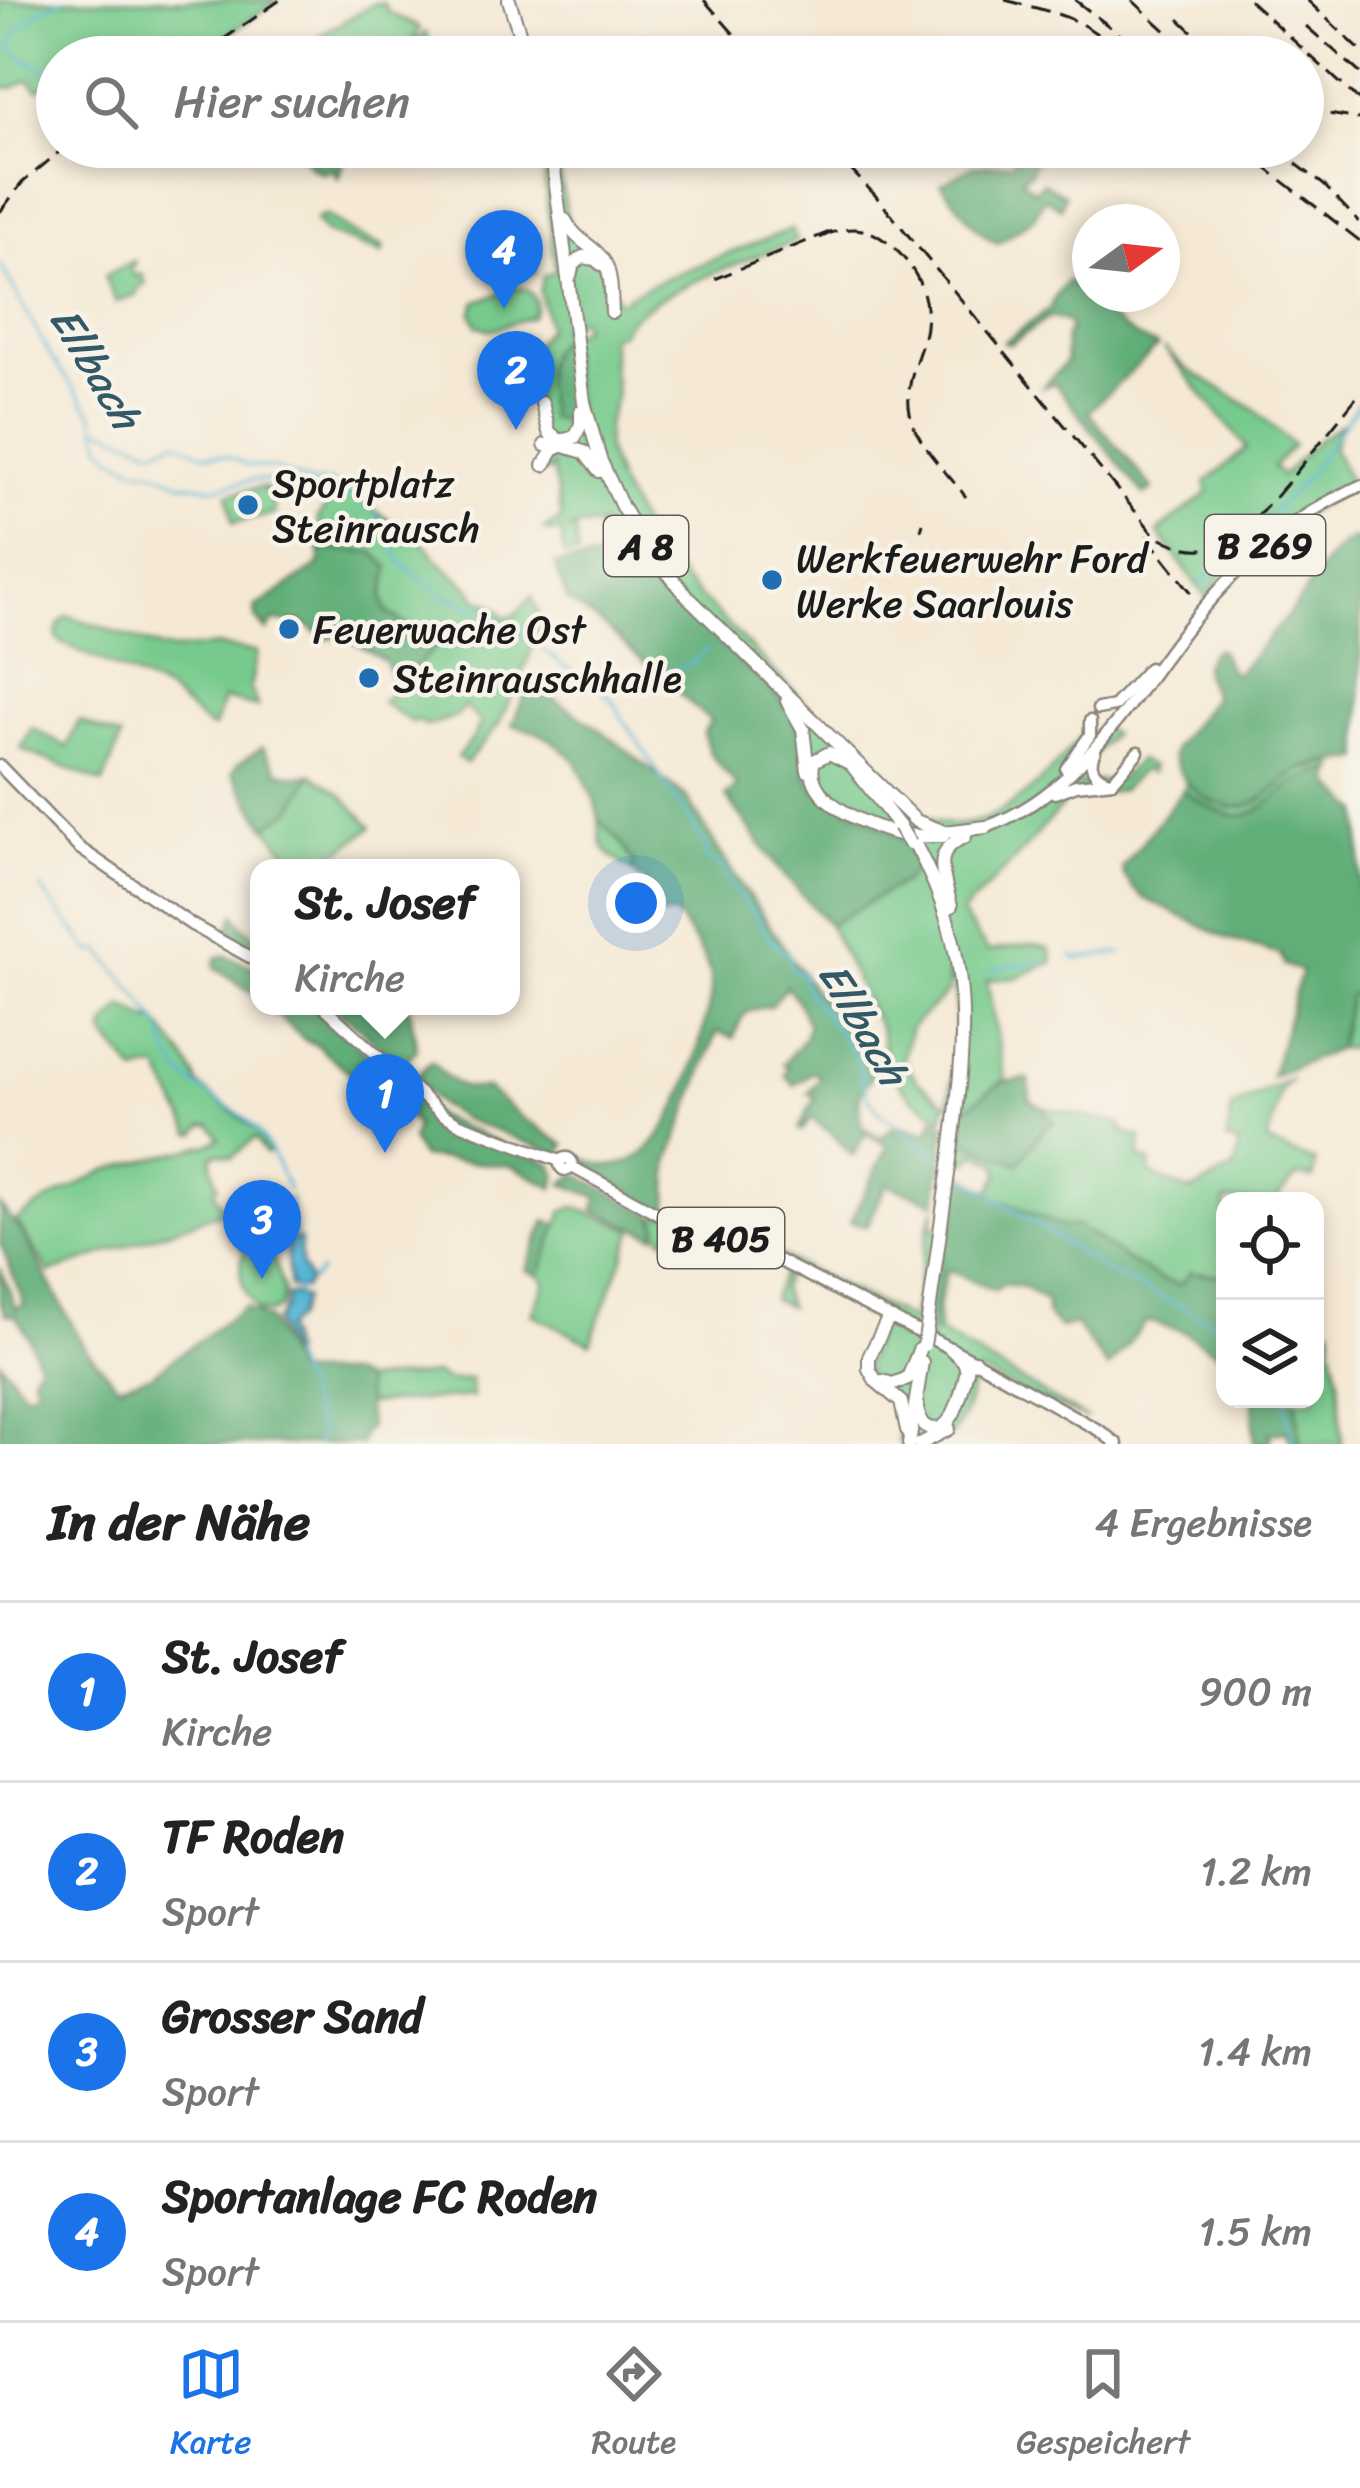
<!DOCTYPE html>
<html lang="de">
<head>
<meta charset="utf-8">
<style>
	body { margin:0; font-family:Sriracha,sans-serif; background:#f2f2f2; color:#222 }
	.controls { position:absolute; right:36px; bottom:36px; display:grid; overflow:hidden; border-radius:24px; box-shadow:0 6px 18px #0003 }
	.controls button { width:108px; height:108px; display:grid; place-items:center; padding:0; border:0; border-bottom:3px solid #e0e0e0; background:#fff; color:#222; font:60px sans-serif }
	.compass { position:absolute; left:1072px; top:204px; width:108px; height:108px; border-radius:50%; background:#fff; box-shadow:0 6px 18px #0003; rotate:75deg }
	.you { position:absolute; left:636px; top:903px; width:42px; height:42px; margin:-30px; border:9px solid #fff; border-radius:50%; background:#1a73e8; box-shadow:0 0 0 18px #1a73e833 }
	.badge { display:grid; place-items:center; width:78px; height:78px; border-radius:50%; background:#1a73e8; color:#fff; font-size:39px; font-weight:700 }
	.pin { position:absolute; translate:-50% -99px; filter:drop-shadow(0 3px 6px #0008) }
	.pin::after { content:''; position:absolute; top:63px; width:42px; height:36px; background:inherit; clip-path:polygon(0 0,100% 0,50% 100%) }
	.popup { position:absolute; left:250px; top:859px; width:270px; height:156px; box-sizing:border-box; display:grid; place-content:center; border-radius:24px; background:#fff; filter:drop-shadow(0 3px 9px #0005); font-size:39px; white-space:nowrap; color:#767676 }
	.popup b { font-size:45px; color:#222 }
	.popup::after { content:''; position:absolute; left:50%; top:100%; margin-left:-24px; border:24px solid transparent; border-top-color:#fff }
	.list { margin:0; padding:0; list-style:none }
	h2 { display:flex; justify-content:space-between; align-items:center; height:156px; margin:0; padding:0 48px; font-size:51px }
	h2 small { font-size:39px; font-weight:400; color:#767676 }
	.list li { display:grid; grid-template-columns:78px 1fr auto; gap:36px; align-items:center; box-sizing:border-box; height:180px; padding:0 48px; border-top:3px solid #e0e0e0 }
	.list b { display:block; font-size:45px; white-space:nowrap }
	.list p { margin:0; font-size:39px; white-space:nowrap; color:#767676 }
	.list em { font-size:39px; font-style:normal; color:#767676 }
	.icon { flex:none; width:66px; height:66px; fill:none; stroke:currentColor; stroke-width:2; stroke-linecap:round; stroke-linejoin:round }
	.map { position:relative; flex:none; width:1360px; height:1444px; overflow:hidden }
	.search { position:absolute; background:#fff; box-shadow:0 6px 18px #0003; left:36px; right:36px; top:36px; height:132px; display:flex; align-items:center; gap:30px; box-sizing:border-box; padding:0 42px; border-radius:66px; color:#767676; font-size:45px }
	.sheet { height:876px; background:#fff }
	nav { display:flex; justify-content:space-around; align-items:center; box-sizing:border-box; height:168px; border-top:3px solid #e0e0e0; background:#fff; font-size:33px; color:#767676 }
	nav a { display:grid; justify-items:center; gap:6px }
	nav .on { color:#1a73e8 }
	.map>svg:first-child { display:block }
	.green { fill:#77ca8d; stroke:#4a7354; stroke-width:3; fill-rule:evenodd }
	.forest { fill:#61ae78; stroke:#3e654a; stroke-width:3 }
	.water { fill:#56b5d4; stroke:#396878; stroke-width:3 }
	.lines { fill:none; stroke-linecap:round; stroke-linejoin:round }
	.stream { stroke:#56b5d4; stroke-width:3 }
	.major-casing { stroke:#888278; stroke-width:15 }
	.highway-casing { stroke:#888278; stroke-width:16 }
	.major { stroke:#fff; stroke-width:10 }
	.highway { stroke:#fff; stroke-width:12 }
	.rail { stroke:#1c1c1c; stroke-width:3; stroke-dasharray:18 9; stroke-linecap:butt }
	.highway-bridge-casing { stroke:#888278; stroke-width:16; stroke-linecap:butt }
	.highway-bridge { stroke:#fff; stroke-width:12 }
	.poi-dot { fill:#1f6fb2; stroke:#f7f3e8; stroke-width:4.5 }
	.labels { text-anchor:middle; stroke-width:9; stroke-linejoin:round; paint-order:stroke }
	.shield { fill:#f7f3e8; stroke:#5e5c59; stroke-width:3 }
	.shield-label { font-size:36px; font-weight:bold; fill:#1c1c1c }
	.poi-label { font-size:39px; fill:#1c1c1c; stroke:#f7f3e8; text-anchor:start }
	.water-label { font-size:42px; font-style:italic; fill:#335966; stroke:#f7f3e8 }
</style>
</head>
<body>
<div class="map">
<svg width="1360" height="1444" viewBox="0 0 1360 1444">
	<rect width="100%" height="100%" fill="#f7f3e8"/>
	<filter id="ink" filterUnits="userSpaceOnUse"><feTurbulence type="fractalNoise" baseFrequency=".00833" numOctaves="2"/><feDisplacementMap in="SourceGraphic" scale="24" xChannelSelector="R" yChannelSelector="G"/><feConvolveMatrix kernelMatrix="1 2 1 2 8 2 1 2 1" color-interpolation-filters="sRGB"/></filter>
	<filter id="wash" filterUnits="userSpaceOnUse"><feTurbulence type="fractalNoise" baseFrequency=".004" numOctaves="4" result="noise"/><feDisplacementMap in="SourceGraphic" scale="48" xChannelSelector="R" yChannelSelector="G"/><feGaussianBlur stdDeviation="2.7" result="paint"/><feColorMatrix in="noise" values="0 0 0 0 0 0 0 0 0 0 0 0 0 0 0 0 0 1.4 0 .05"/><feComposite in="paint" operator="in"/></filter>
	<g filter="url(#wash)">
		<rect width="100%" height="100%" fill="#f5e9d5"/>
		<g class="green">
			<polygon points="0,0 278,0 196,57 57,57 56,94 46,86 37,89 28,80 13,88 0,87"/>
			<polygon points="375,3 384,3 388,12 420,28 410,43 426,33 436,57 317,57 319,51 317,40 322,34"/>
			<path d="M533,147H556L562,188L548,191L562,190L569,223L611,281L603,282L604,289L612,288L619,301L627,300V296L668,277L792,229L796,241C759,256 632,298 621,333L610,336L616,396L607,425L606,448L619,485L640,524L684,581L907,804C973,863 1043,781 1084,733L1086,731L1091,738L1100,726L1112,734L1067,783L1119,780L1139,760L1152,767L1151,773L1147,770L1141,771L1121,790L1068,799L1020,854L962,913L963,917L988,951C1009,949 1029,940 1050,949L1053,962L1016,978L987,980L1005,1081L965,1109L949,1103C952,1072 962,999 950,974L948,973V992L911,1027L903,1058L917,1081L946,1103L943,1119L911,1097L887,1068L881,1031L829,925L905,881L910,855L907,844L918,843L908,827L897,825L904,839L813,790L804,768L634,545L616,554L605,528L611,553L603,555L597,527L604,524L567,529H575L578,554L564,556L561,531L553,533L543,530L562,519L552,466L548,472L540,470V436L528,366L535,343L548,327L540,291L543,276L554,272L555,269L543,168L533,155ZM580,319L583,327L566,336L576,406L559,420L549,417C545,387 537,357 564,337L560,328Z"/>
			<polygon points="325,215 356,235 384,247 382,253 326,233 315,220"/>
			<polygon points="531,244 536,272 493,280 488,252"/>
			<polygon points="134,261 136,264 130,267 135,277 142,274 146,284 137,289 137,294 116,302 104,276"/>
			<path d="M519,288C535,290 541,304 531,317L490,330L477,325L472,314L477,301Z"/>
			<polygon points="1164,348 1184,367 1255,410 1293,445 1273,467 1282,476 1318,440 1340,425 1333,449 1352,486 1275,533 1267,516 1206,598 1158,532 1208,493 1206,482 1247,448"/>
			<polygon points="264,487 265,491 271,490 275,514 233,523 228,494"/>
			<polygon points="341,487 392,522 408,530 428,547 440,563 468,586 478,599 493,605 506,618 515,615 532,596 539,615 539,629 529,657 499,724 466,763 457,757 472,740 481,722 464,706 457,716 427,726 417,720 411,722 382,702 436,646 386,611 383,597 389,567 337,549 320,549 318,517"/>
			<path d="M69,616L161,648L175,650L216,646L257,652L250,688L258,707L223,699L214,728L209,727L165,690L62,643L57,638C55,629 61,619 69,616Z"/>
			<polygon points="79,721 121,738 103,783 21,749 32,728 67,747"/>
			<path d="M1337,762L1335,770C1259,779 1269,853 1183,790L1187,783L1215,803L1232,808L1260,801L1300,770Z"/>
			<polygon points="312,774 341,794 372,827 334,856 301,868 266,827 292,810"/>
			<path d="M599,820L618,839L634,863L632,871C607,853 599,853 599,820Z"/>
			<polygon points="1353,993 1360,997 1360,1047 1338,1049 1349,996"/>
			<path d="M123,1007C136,1011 144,1021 157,1021C172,1042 191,1062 199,1086L257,1131L270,1151L266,1154L255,1138L232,1157L219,1153L213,1155L212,1167L218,1186L214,1190L224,1211L50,1273L16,1221L43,1203L107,1170L210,1144L220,1138L211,1125L203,1126L196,1134L191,1133C181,1111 169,1091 159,1069L154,1068L136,1073L104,1034L105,1026Z"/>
			<path d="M1292,1078L1281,1090L1267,1143L1315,1162L1314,1178L1297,1176L1275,1201H1225V1276L1199,1272L1180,1285L1162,1280L1123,1258L1091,1234L1061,1226L993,1196L952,1169L957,1133L1018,1164L1026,1150L1053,1120L1045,1115L1044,1108L1119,1123L1125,1133L1142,1138L1139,1158L1150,1162L1151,1174L1189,1191H1192L1235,1168L1239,1145L1226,1140L1232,1107ZM976,1153L998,1164L999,1175L990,1192L956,1170L961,1160L968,1163Z"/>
			<path d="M254,1203L266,1240L251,1246L265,1248L273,1257L284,1291L281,1307L270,1313L258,1311C243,1294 231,1262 250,1246L242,1248L230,1211Z"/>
			<polygon points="575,1207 634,1230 590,1343 532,1314 545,1281 539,1275 563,1211"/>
			<path d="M935,1207L932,1227L944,1229L931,1329L919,1324L917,1341L928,1347L930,1333L938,1332L1087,1419L1027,1395L981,1372C973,1380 972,1387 969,1398C955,1444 943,1444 898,1444C908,1383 877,1408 864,1368L880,1324L871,1313L788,1271L781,1289L789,1307L772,1299L784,1268C757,1256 698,1228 670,1233L664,1239L657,1231L658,1222L654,1216L668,1214L779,1255L912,1320L928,1228Z"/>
			<polygon points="1329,1326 1332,1327 1331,1346 1339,1378 1342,1444 1300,1444 1296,1399 1315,1399 1315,1328 1325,1332 1329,1337"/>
			<polygon points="434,1374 449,1381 470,1379 472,1397 367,1404 364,1381"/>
		</g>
		<g class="forest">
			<polygon points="297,147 348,147 338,178 332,169 324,173 310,167"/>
			<path d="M1028,147H1041L1030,172L1021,180L1035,191L1043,182L1065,195L1061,208L1045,198L1033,219L998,243C976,235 958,203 941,184L974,166L1011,163Z"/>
			<path d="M1068,281C1096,305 1122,335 1158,346L1088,412L1153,489L1144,495L1055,384L1043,387L1066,362L1065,337L1070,328L1066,321L1050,317L1010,344L1004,342L1050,309L1054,298Z"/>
			<path d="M566,336L576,407L570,410L564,420L549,418C545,387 535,355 566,336Z"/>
			<path d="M1351,540H1360V759C1341,762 1320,761 1302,769C1287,776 1277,789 1264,798C1239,817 1205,804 1186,782C1180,775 1176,764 1172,756L1174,748L1214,697C1206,675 1196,669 1214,650L1219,649L1231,672L1236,674C1256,652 1276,630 1295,607C1311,586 1326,551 1351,540Z"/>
			<path d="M633,545L680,603L787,707C805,731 799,764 813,790L904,839L916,869L905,881L829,925L779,869L726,796L737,786L710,753L703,733L711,722L598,621L567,600L555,564L611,557Z"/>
			<polygon points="320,549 373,552 389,567 383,597 386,611 437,646 395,687 385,661 343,635 325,639 304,623 274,621 267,631 256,618 255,608 315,568 321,561"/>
			<path d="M533,687L542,690L602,731L686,797L731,870L819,998C855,1008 870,1038 881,1071C857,1085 855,1103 864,1128L881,1138L895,1125L929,1132L934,1118L946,1126L936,1203L887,1184L867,1226L850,1222L888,1146L866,1133L853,1156L831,1133L811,1118L803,1130L799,1129L815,1097L808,1093L820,1078L814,1071L794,1085L785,1076L788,1067L783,1064L804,1039L808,1026L796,998L786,986L771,1006C744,1011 742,1011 734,1038L717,1032L669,1162L668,1214L578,1162L576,1153C652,1206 693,1079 704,1026C707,1012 713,995 711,980C708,957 688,933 675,914L631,919L632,905L640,902L645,883L632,871L634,863L618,839L599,820L595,800L575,760L553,741L536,732L512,725L526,692Z"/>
			<polygon points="262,747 279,772 298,776 312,774 292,810 266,827 232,773 237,765"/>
			<path d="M1335,770L1331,778L1333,786L1360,812V997L1353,993L1349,996L1338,1049L1271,1077L1301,971L1284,965L1281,955L1226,938L1144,898L1133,888L1124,875L1122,868L1183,790C1272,855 1259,776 1335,770Z"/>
			<polygon points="235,914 245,928 259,938 259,957 237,946 228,932"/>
			<polygon points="225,955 259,970 259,998 215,967 216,958"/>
			<polygon points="267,1006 314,1006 438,1117 552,1164 557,1175 554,1188 512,1166 421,1157 411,1140 416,1126 394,1099 373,1090 327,1055 319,1046 305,1040"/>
			<polygon points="330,1006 406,1006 410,1010 417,1050 400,1066 357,1025"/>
			<path d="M431,1061C449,1080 459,1092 486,1088L521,1117L565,1145L560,1155L463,1119L441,1106L413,1080Z"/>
			<polygon points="1027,1079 1029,1080 1030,1100 1044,1108 1045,1115 1054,1122 1042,1131 1018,1164 967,1142 957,1133 960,1108 966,1108 1002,1082"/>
			<polygon points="952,1169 993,1196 1061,1226 1077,1226 1123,1258 1162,1280 1180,1285 1190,1272 1225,1276 1225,1357 1182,1331 1147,1321 1108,1368 1075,1324 1060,1328 1046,1314 1046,1302 1024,1287 1003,1284 996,1290 991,1289 947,1269 938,1309 938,1332 930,1333"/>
			<polygon points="576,1174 654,1216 658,1226 655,1236 594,1210 598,1197 563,1184"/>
			<polygon points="0,1205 23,1234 85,1348 118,1385 151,1375 245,1307 269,1320 295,1374 348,1374 364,1381 369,1426 362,1436 361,1444 0,1444 0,1361 25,1393 37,1387 32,1375 39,1364 28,1336 15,1315 5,1314 0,1298 0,1267 16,1309 24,1304 0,1242"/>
			<polygon points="546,1221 558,1225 539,1275 526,1270"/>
			<polygon points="1253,1399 1296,1399 1300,1444 1291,1444 1287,1431 1270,1433 1270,1444 1254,1444"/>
		</g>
		<g class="water">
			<polygon points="297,1239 300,1240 301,1265 309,1281 304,1289 290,1288 285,1243"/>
			<polygon points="293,1294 304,1298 297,1317 285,1329 292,1355 289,1356 275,1322 285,1308 287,1296"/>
		</g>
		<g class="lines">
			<g class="stream">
				<path d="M57,72C44,68 0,55 14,33C23,24 30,26 35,14L60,0"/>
				<path d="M0,264L51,357L93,415L102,445L112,456L134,468L154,471L181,483L212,488L254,480L288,481L298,487C307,486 336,493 343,498L350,495C381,511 391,533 401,563L441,594L496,617L514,634L524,636L532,644"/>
				<polyline points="100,428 154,449 176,441 204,454 227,456 247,465 275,469 312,483 331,482 350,494"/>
				<polyline points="1200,585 1304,480 1360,401"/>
				<path d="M543,650C549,653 554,658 559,662C579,679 611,686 620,714L707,847L705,856L710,861L719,864L746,907L755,913L771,941L791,957L790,966L803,976L806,989L855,1054L868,1097L881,1113L946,1162"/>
				<polyline points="654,675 690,665 707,649"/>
				<polyline points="40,887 84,943"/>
				<polyline points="87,948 91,952 100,950 143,1002"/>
				<polyline points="1073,955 1075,959 1122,953"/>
				<path d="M991,970C1009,964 1024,967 1042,961"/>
				<path d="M145,1006C151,1014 158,1021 161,1030C169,1047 168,1056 181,1072C198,1092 224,1101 243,1117C265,1135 278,1164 288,1190"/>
				<polyline points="953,1169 1106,1271 1225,1328"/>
				<polyline points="290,1198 295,1239"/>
				<polyline points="312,1280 320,1271"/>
				<polyline points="297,1295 298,1288"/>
				<polyline points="290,1356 320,1432 317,1444"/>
				<polyline points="1286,1399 1293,1444"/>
			</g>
		</g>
	</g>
	<g filter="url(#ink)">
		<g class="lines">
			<defs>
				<g id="major">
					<polyline points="1098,709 1114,706 1149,668"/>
					<path d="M1095,751C1087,766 1094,777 1110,781"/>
					<polyline points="0,766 78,847 192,925 259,962"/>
					<polyline points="1066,769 1090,735 1090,721"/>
					<polyline points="1055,793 1076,785 1113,781 1138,752"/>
					<path d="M986,827C1077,795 1129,702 1185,630C1233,570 1288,517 1360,486"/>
					<polyline points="323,1006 442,1114 460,1124 560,1161"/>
					<circle cx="566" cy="1164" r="6"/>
					<polyline points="572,1167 668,1219 778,1260 975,1361 1100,1431 1117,1444"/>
				</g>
				<g id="highway">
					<polyline points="509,0 527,57"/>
					<polyline points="551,147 584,402 600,459 622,507 646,547 688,597 916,821 945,832 986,827"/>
					<path d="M565,220C576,242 596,246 605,263C612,277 611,297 612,312"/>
					<polyline points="570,276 573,265 583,257 595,259 601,264"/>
					<polyline points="542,403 549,432 560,441"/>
					<polyline points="545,445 575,437 581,424 581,411"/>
					<polyline points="564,446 584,452 599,471"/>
					<polyline points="544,465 553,450 561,446"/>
					<polyline points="787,701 803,729 808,771"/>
					<path d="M899,826L851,764L829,753L814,761C801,801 873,829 904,835C917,837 930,836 943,836"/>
					<path d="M915,844C974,954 967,1033 951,1152C943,1210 935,1269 927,1327"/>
					<path d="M951,906C944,877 930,850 965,837"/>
					<polyline points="892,1319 887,1321 869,1357 869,1369 876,1381 901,1402 907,1430"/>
					<polyline points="951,1349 964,1361 967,1371"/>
					<polyline points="882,1381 893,1384 908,1378 919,1350"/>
					<path d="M917,1400C918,1410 918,1422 928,1427C954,1440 964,1382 968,1365L975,1361"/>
					<polyline points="909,1444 922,1362"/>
					<polyline points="920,1444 949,1429"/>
				</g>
			</defs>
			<use href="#major" class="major-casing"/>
			<use href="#highway" class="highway-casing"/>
			<use href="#major" class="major"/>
			<use href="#highway" class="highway"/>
			<g class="rail">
				<polyline points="704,0 754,57"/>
				<path d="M1005,0C1058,14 1083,16 1124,57"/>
				<polyline points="1075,0 1149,57"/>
				<polyline points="1132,0 1194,57"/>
				<polyline points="1249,0 1360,101"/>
				<polyline points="1307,0 1360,50"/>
				<polyline points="1179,19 1219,57"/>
				<polyline points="1306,26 1360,73"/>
				<polyline points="198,57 280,0"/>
				<polyline points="1303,110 1360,119"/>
				<polyline points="798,147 802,152"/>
				<path d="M829,147L875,195L1153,533C1218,576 1248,525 1288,483"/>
				<polyline points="1239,147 1360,241"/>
				<polyline points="1274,147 1324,185 1359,222"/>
				<polyline points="589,163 616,147"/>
				<polyline points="0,212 22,183 65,147"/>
				<path d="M820,238C840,227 862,225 881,238C916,261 935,301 923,341C915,364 905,389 910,413C916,445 947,472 966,497"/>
				<polyline points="715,279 834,230"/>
				<polyline points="1277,496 1360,393"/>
				<polyline points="921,530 923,523"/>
				<polyline points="1146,536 1191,592"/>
			</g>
			<defs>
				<g id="highway-bridge">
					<polyline points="899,826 910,844"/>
					<polyline points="924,1345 927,1327"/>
				</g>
			</defs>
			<use href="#highway-bridge" class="highway-bridge-casing"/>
			<use href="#highway-bridge" class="highway-bridge"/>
		</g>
	</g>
	<g class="poi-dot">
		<circle cx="248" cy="505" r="12"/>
		<circle cx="772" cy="580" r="12"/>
		<circle cx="289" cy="629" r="12"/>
		<circle cx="369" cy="678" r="12"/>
	</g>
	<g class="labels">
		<g class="shield">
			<rect x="1205" y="515" width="120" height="60" rx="9"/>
			<rect x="604" y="516" width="84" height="60" rx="9"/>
			<rect x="658" y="1208" width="126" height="60" rx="9"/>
		</g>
		<g class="shield-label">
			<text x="1265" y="558">B 269</text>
			<text x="646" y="559">A 8</text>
			<text x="721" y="1251">B 405</text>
		</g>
		<g class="poi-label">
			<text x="272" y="497">Sportplatz<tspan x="272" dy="45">Steinrausch</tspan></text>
			<text x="796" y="572">Werkfeuerwehr Ford<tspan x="796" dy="45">Werke Saarlouis</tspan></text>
			<text x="313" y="643">Feuerwache Ost</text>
			<text x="393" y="692">Steinrauschhalle</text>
		</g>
		<g class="water-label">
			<text transform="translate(96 367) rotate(59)" y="15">Ellbach</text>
			<text transform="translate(864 1023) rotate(60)" y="15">Ellbach</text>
		</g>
	</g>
</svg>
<div class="controls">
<button><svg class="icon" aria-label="locate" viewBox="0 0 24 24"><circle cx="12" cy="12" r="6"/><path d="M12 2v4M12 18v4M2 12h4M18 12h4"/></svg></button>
<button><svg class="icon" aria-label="layers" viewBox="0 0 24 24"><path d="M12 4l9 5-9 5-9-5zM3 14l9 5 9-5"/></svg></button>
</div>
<svg class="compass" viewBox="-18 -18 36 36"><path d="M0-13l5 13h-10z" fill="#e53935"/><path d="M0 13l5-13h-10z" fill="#767676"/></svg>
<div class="you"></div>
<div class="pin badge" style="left:385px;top:1153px">1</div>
<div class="popup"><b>St. Josef</b>Kirche</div>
<div class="pin badge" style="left:516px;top:430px">2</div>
<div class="pin badge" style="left:262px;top:1279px">3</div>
<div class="pin badge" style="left:504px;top:309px">4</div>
<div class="search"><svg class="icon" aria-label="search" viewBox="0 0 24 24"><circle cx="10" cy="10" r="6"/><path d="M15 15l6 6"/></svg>Hier suchen</div>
</div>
<section class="sheet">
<h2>In der Nähe<small>4 Ergebnisse</small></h2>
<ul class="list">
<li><span class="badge">1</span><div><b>St. Josef</b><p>Kirche</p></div><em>900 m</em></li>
<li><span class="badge">2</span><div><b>TF Roden</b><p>Sport</p></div><em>1.2 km</em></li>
<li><span class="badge">3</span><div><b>Grosser Sand</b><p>Sport</p></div><em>1.4 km</em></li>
<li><span class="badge">4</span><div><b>Sportanlage FC Roden</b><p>Sport</p></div><em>1.5 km</em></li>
</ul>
</section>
<nav>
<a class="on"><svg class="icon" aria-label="map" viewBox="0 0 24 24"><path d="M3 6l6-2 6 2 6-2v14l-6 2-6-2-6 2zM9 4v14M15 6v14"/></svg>Karte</a>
<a><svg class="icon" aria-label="directions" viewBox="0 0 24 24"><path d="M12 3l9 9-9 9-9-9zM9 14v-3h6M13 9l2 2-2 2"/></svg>Route</a>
<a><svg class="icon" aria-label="saved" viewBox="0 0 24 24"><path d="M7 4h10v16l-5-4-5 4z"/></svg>Gespeichert</a>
</nav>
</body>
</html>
